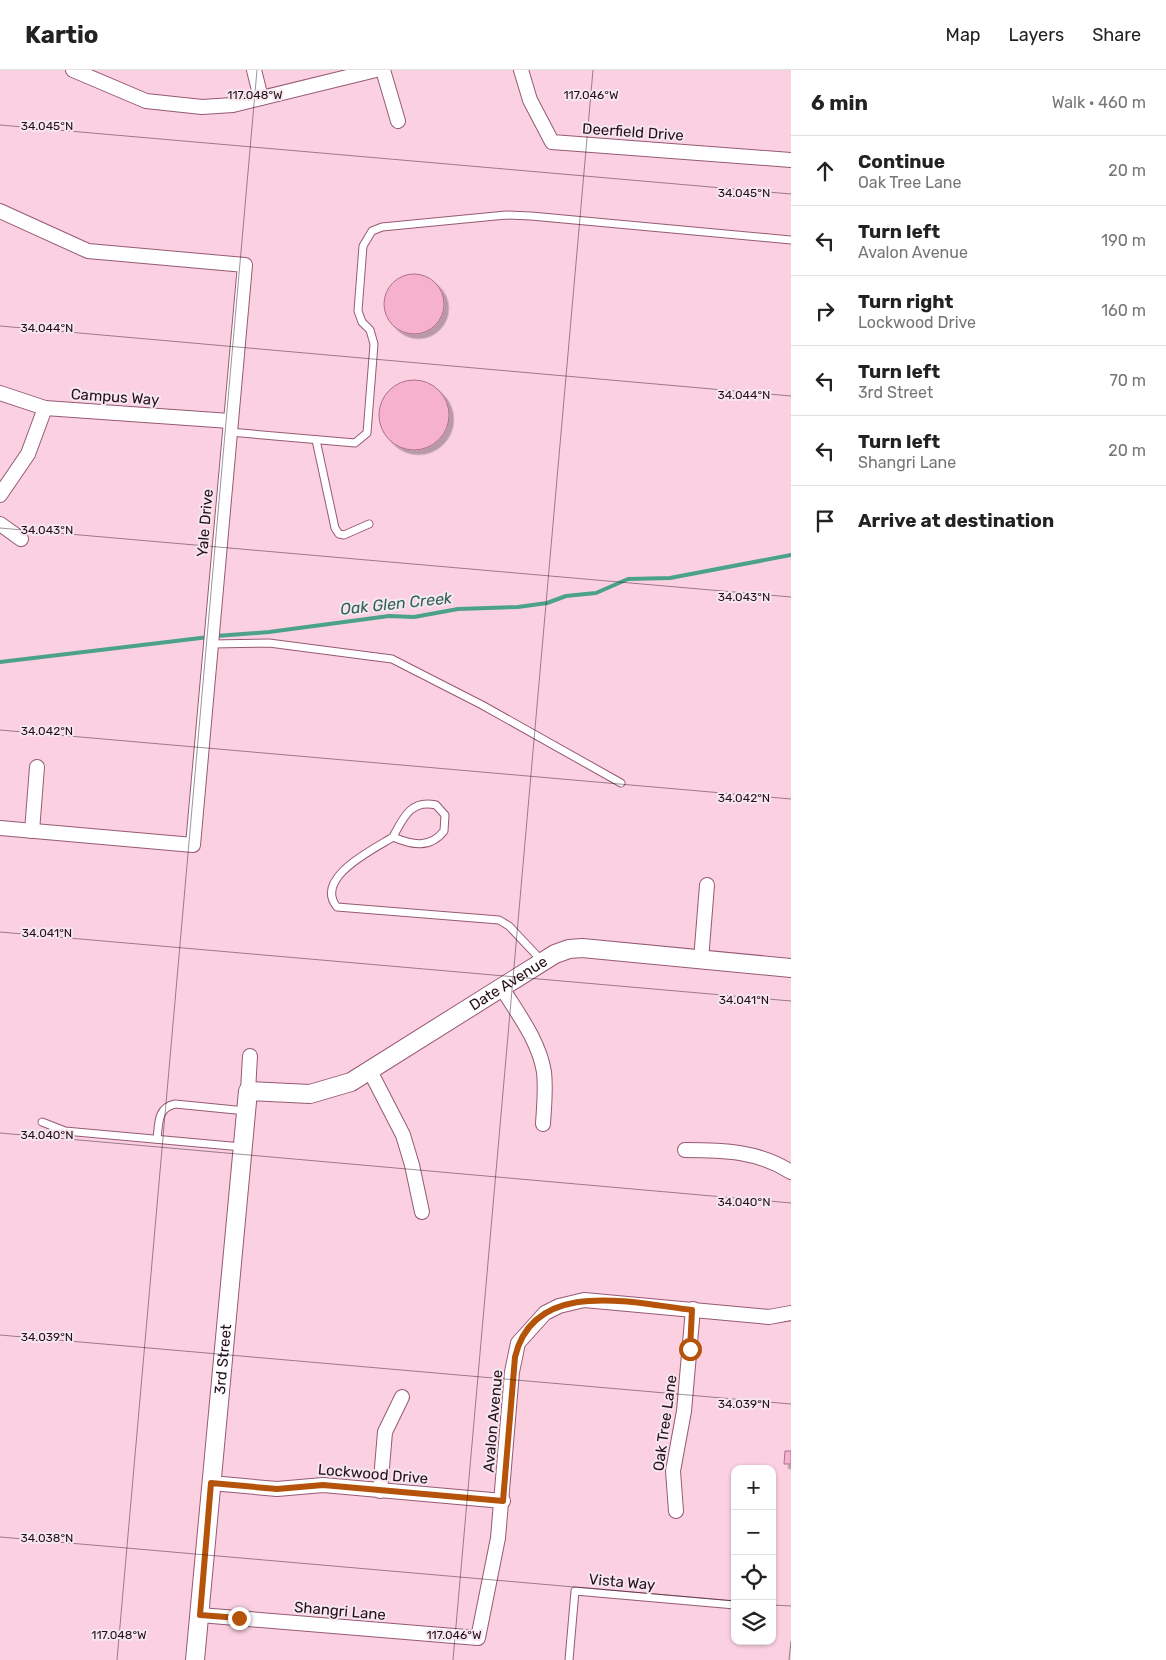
<!DOCTYPE html>
<html lang="en">
<head>
<meta charset="utf-8">
<style>
	body { margin:0; font-family:Rubik,sans-serif; background:#f6f6f6; color:#222 }
	.controls { position:absolute; right:15px; bottom:15px; display:grid; overflow:hidden; border-radius:10px; box-shadow:0 1px 4px #0004 }
	.controls button { width:45px; height:45px; display:grid; place-items:center; padding:0; border:0; border-bottom:1px solid #e0e0e0; background:#fff; color:#222; font:25px sans-serif }
	.stop { position:absolute; width:15px; height:15px; margin:-11px; border:4px solid #b45309; border-radius:50%; background:#fff }
	.stop.end { background:#b45309; border-color:#fff; box-shadow:0 1px 5px #0008 }
	.list { margin:0; padding:0; list-style:none }
	h2 { display:flex; justify-content:space-between; align-items:center; height:65px; margin:0; padding:0 20px; font-size:21px }
	h2 small { font-size:16px; font-weight:400; color:#767676 }
	.list li { display:grid; grid-template-columns:32px 1fr auto; gap:15px; align-items:center; box-sizing:border-box; height:70px; padding:0 20px; border-top:1px solid #e0e0e0 }
	.list b { display:block; font-size:19px; white-space:nowrap }
	.list p { margin:0; font-size:16px; white-space:nowrap; color:#767676 }
	.list em { font-size:16px; font-style:normal; color:#767676 }
	.icon { flex:none; width:28px; height:28px; fill:none; stroke:currentColor; stroke-width:2; stroke-linecap:round; stroke-linejoin:round }
	.map { position:relative; flex:none; width:791px; height:1590px; overflow:hidden }
	header { display:flex; align-items:center; gap:30px; box-sizing:border-box; height:70px; padding:0 25px; background:#fff; border-bottom:1px solid #e0e0e0 }
	header strong { font-size:24px }
	nav { display:flex; gap:28px; margin-inline-start:auto; font-size:18px }
	main { display:flex }
	aside { flex:1; background:#fff }
	.map>svg:first-child { display:block }
	.lines { fill:none; stroke-linecap:round; stroke-linejoin:round }
	.stream { stroke:#4ba18a; stroke-width:4 }
	.building { fill:#f6b1cf; stroke:#ad6e8a; filter:url(#shadow) }
	.service-casing { stroke:#965975; stroke-width:9 }
	.minor-casing { stroke:#965975; stroke-width:16 }
	.tertiary-casing { stroke:#965975; stroke-width:20 }
	.service { stroke:#fff; stroke-width:7 }
	.minor { stroke:#fff; stroke-width:14 }
	.tertiary { stroke:#fff; stroke-width:18 }
	.route { stroke:#b45309; stroke-width:6 }
	.ticks { fill:none; stroke:#260f1a; stroke-width:1; stroke-opacity:0.45 }
	.labels { text-anchor:middle; stroke-width:4; stroke-linejoin:round; paint-order:stroke }
	.street-label { font-size:15px; fill:#260f1a; stroke:#f5e7ed }
	.water-label { font-size:16px; font-style:italic; fill:#2e6353; stroke:#f5e7ed }
	.ticks-label { font-size:12px; text-anchor:middle; fill:#260f1a; stroke:#f5e7ed; stroke-width:4; stroke-linejoin:round; paint-order:stroke }
</style>
</head>
<body>
<header>
<strong>Kartio</strong>
<nav><a>Map</a><a>Layers</a><a>Share</a></nav>
</header>
<main>
<div class="map">
<svg width="791" height="1590" viewBox="0 0 791 1590">
	<defs>
		<filter id="shadow"><feDropShadow dx="4.5" dy="4.5" stdDeviation="0" flood-color="#0004"/></filter>
	</defs>
	<rect width="100%" height="100%" fill="#fbd1e2"/>
	<g class="lines">
		<g class="stream">
			<polyline points="216,566 269,562 389,546 414,547 458,539 518,537 547,533 566,526 596,523 628,509 670,508 791,485"/>
			<polyline points="0,592 209,567"/>
		</g>
	</g>
	<g class="building">
		<circle cx="414" cy="234" r="30"/>
		<circle cx="414" cy="345" r="35"/>
		<polygon points="785,1381 791,1381 791,1394 784,1394"/>
	</g>
	<g class="lines">
		<defs>
			<g id="service">
				<polyline points="229,362 355,373 367,363 374,274 370,260 362,252 358,241 363,176 372,161 382,157 506,145 531,146 791,170"/>
				<polyline points="316,370 335,458 339,464 344,465 369,454"/>
				<polyline points="211,574 269,573 392,589 482,635 621,713"/>
				<path d="M393,767C403,748 411,729 436,735L445,745L444,761C430,779 412,775 393,767C374,779 313,808 337,837L499,850L509,856L543,892"/>
				<polyline points="42,1052 65,1061 242,1077"/>
				<path d="M157,1069C159,1053 157,1038 175,1034L246,1041"/>
				<polyline points="569,1590 575,1521 735,1535"/>
			</g>
			<g id="minor">
				<polyline points="73,0 146,31 202,37 233,35 376,0"/>
				<polyline points="254,0 261,28"/>
				<polyline points="383,0 398,51"/>
				<polyline points="521,0 530,30 552,72 791,90"/>
				<polyline points="0,141 88,181 245,195 193,775 0,758"/>
				<polyline points="0,323 45,338 230,351"/>
				<polyline points="0,425 28,384 45,338"/>
				<polyline points="0,454 21,469"/>
				<polyline points="32,761 37,697"/>
				<polyline points="701,890 707,815"/>
				<path d="M502,918C518,944 539,971 544,1002C546,1019 544,1037 543,1054"/>
				<polyline points="370,1001 403,1065 412,1095 422,1142"/>
				<polyline points="248,1021 250,986"/>
				<path d="M685,1080C724,1080 758,1081 791,1102"/>
				<polyline points="211,1413 277,1419 323,1415 503,1431"/>
				<polyline points="380,1421 385,1362 402,1327"/>
				<polyline points="676,1441 673,1401 684,1341 693,1239"/>
				<polyline points="200,1545 478,1568 498,1468 512,1302 518,1273 545,1243 559,1236 584,1230 769,1247 791,1243"/>
			</g>
			<g id="tertiary">
				<path id="s1" d="M195,1590L248,1021L310,1024L351,1012L555,884L569,879L582,878L791,898"/>
			</g>
		</defs>
		<use href="#service" class="service-casing"/>
		<use href="#minor" class="minor-casing"/>
		<use href="#tertiary" class="tertiary-casing"/>
		<use href="#service" class="service"/>
		<use href="#minor" class="minor"/>
		<use href="#tertiary" class="tertiary"/>
	</g>
	<g class="lines">
		<path class="route" d="M239,1548L200,1545L211,1413L277,1419L323,1415L503,1431L515,1287C534,1207 634,1233 692,1240L690,1279"/>
	</g>
	<path class="ticks" d="M0,55L791,124M0,256L791,326M0,458L791,527M0,660L791,729M0,862L791,931M0,1063L791,1133M0,1265L791,1334M0,1467L735,1531M772,1535L791,1536M117,1590L257,0M453,1590L593,0M789,1590L791,1571"/>
	<g class="labels">
		<g class="street-label">
			<text transform="translate(633 62) rotate(4)" y="5">Deerfield Drive</text>
			<text transform="translate(115 327) rotate(4)" y="5">Campus Way</text>
			<text transform="translate(205 453) rotate(-85)" y="5">Yale Drive</text>
			<text dy="5" stroke="none"><textPath href="#s1" startOffset="862">Date Avenue</textPath></text>
			<text dy="5" stroke="none"><textPath href="#s1" startOffset="302">3rd Street</textPath></text>
			<text transform="translate(493 1351) rotate(-85)" y="5">Avalon Avenue</text>
			<text transform="translate(665 1353) rotate(-82)" y="5">Oak Tree Lane</text>
			<text transform="translate(373 1404) rotate(5)" y="5">Lockwood Drive</text>
			<text transform="translate(622 1512) rotate(5)" y="5">Vista Way</text>
			<text transform="translate(340 1541) rotate(5)" y="5">Shangri Lane</text>
		</g>
		<g class="water-label">
			<text transform="translate(396 533) rotate(-6)" y="6">Oak Glen Creek</text>
		</g>
	</g>
	<g class="ticks-label">
		<text x="255" y="29">117.048°W</text>
		<text x="591" y="29">117.046°W</text>
		<text x="47" y="60">34.045°N</text>
		<text x="744" y="127">34.045°N</text>
		<text x="47" y="262">34.044°N</text>
		<text x="744" y="329">34.044°N</text>
		<text x="47" y="464">34.043°N</text>
		<text x="744" y="531">34.043°N</text>
		<text x="47" y="665">34.042°N</text>
		<text x="744" y="732">34.042°N</text>
		<text x="47" y="867">34.041°N</text>
		<text x="744" y="934">34.041°N</text>
		<text x="47" y="1069">34.040°N</text>
		<text x="744" y="1136">34.040°N</text>
		<text x="47" y="1271">34.039°N</text>
		<text x="744" y="1338">34.039°N</text>
		<text x="47" y="1472">34.038°N</text>
		<text x="119" y="1569">117.048°W</text>
		<text x="454" y="1569">117.046°W</text>
	</g>
</svg>
<div class="controls">
<button>+</button>
<button>−</button>
<button><svg class="icon" aria-label="locate" viewBox="0 0 24 24"><circle cx="12" cy="12" r="6"/><path d="M12 2v4M12 18v4M2 12h4M18 12h4"/></svg></button>
<button><svg class="icon" aria-label="layers" viewBox="0 0 24 24"><path d="M12 4l9 5-9 5-9-5zM3 14l9 5 9-5"/></svg></button>
</div>
<div class="stop" style="left:690px;top:1279px"></div>
<div class="stop end" style="left:239px;top:1548px"></div>
</div>
<aside>
<h2>6 min<small>Walk · 460 m</small></h2>
<ul class="list">
<li><svg class="icon" aria-label="ahead" viewBox="0 0 24 24"><path d="M12 20V5M6 11l6-6 6 6"/></svg><div><b>Continue</b><p>Oak Tree Lane</p></div><em>20 m</em></li>
<li><svg class="icon" aria-label="left" viewBox="0 0 24 24"><path d="M17 20v-9H6M10 6l-5 5 5 5"/></svg><div><b>Turn left</b><p>Avalon Avenue</p></div><em>190 m</em></li>
<li><svg class="icon" aria-label="right" viewBox="0 0 24 24"><path d="M7 20v-9h11M14 6l5 5-5 5"/></svg><div><b>Turn right</b><p>Lockwood Drive</p></div><em>160 m</em></li>
<li><svg class="icon" aria-label="left" viewBox="0 0 24 24"><path d="M17 20v-9H6M10 6l-5 5 5 5"/></svg><div><b>Turn left</b><p>3rd Street</p></div><em>70 m</em></li>
<li><svg class="icon" aria-label="left" viewBox="0 0 24 24"><path d="M17 20v-9H6M10 6l-5 5 5 5"/></svg><div><b>Turn left</b><p>Shangri Lane</p></div><em>20 m</em></li>
<li><svg class="icon" aria-label="arrive" viewBox="0 0 24 24"><path d="M6 21V4h12l-3 4 3 4H6"/></svg><div><b>Arrive at destination</b></div></li>
</ul>
</aside>
</main>
</body>
</html>
